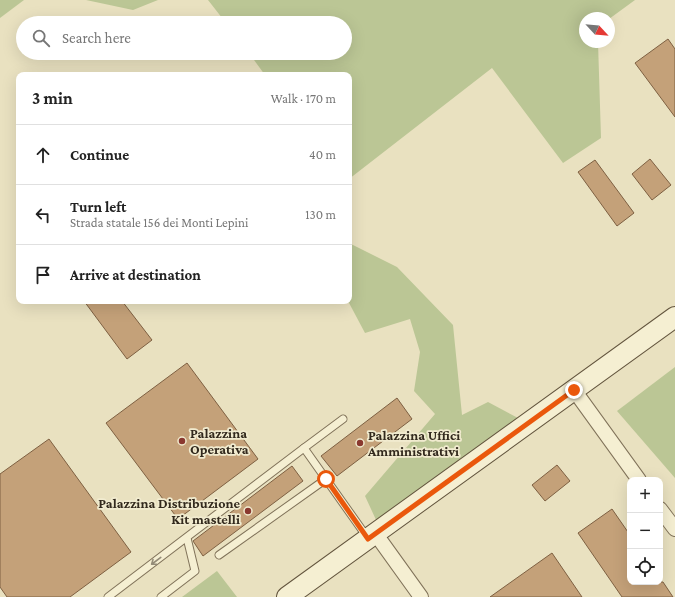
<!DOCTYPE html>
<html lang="en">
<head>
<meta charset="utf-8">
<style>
	body { margin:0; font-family:"Crimson Pro",serif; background:#f6f6f6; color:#222 }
	.controls { position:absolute; right:12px; bottom:12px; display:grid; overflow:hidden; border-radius:8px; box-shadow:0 4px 16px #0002 }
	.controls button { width:36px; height:36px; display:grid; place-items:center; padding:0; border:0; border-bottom:1px solid #e0e0e0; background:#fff; color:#222; font:20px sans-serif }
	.compass { position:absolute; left:579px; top:12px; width:36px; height:36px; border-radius:50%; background:#fff; box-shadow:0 4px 16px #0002; rotate:116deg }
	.stop { position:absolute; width:12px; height:12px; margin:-9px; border:3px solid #ea580c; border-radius:50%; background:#fff }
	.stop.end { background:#ea580c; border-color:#fff; box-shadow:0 1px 4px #0008 }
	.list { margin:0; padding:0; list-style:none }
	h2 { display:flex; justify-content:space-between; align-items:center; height:52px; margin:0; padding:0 16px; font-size:17px }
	h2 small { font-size:13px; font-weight:400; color:#767676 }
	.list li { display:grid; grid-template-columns:26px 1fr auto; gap:12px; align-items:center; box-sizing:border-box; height:60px; padding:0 16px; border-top:1px solid #e0e0e0 }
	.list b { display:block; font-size:15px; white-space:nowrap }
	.list p { margin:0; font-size:13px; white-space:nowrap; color:#767676 }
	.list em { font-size:13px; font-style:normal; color:#767676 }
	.icon { flex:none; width:22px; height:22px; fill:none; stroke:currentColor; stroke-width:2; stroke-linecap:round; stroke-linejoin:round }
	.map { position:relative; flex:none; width:675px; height:597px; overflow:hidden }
	.search { position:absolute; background:#fff; box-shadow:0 4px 16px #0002; left:16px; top:16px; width:336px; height:44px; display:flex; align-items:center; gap:10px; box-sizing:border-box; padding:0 14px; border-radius:22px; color:#767676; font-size:15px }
	.panel { position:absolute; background:#fff; box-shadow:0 4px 16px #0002; left:16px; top:72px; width:336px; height:232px; border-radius:8px }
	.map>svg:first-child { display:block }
	.green { fill:#bbc695 }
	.building { fill:#c4a179; stroke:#7e6042 }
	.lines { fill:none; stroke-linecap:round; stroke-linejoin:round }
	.service-casing { stroke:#81735a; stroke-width:9 }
	.minor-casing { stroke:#81735a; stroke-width:16 }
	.secondary-casing { stroke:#62543d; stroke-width:22 }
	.service { stroke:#f5efd2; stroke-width:7 }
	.minor { stroke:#f5efd2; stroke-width:14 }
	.secondary { stroke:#f5efd2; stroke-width:20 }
	.oneway { stroke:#948c78 }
	.route { stroke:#ea580c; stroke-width:5 }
	.poi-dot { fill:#8a382f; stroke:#f1ebcf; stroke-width:1.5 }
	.labels { text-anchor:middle; stroke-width:3.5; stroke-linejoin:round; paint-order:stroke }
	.poi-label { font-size:14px; font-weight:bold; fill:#32291d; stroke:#f1ebcf; text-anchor:start }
</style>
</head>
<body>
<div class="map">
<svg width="675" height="597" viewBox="0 0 675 597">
	<rect width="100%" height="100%" fill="#e9e1c0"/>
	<g class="green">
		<polygon points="0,0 24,0 0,18"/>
		<polygon points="86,0 158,0 133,10"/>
		<polygon points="208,0 635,0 609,19 609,18 585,18 585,42 598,42 601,138 563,163 492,68 349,179 349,75 265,75 249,53 345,53 345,23 226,23"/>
		<polygon points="349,243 397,267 453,325 462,415 488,402 518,418 377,522 365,496 435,414 414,391 420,352 410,319 365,333 348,301"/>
		<polygon points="675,367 675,478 617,411"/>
		<polygon points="217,571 237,597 182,597"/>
	</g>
	<g class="building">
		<polygon points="668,39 675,49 675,117 635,63"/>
		<polygon points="650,159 671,185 652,200 632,174"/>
		<polygon points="595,160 634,213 617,226 578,172"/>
		<polygon points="84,301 122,301 152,340 127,359"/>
		<polygon points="187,363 258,459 178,519 106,423"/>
		<polygon points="397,398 412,419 337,476 321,456"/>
		<polygon points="49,439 131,552 70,597 7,597 0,587 0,474"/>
		<polygon points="557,465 570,481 545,501 532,485"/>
		<polygon points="292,466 303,481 203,556 193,541"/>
		<polygon points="612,509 630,535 630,582 663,582 673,597 622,597 578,533"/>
		<polygon points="552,553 582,597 490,597"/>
	</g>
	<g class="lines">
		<defs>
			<g id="service">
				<polyline points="304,448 343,419"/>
				<polyline points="219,555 326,479"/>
				<polyline points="108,597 304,448 367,537"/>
				<polyline points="161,597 195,571 187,538"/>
			</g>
			<g id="minor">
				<polyline points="574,390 639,480"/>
				<polyline points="660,509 675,529"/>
				<polyline points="375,533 421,597"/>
			</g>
			<polyline id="secondary" points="287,597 675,317"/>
		</defs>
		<use href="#service" class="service-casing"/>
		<use href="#minor" class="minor-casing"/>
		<use href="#secondary" class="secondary-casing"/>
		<use href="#service" class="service"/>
		<use href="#minor" class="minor"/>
		<use href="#secondary" class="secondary"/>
	</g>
	<defs><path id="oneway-shaft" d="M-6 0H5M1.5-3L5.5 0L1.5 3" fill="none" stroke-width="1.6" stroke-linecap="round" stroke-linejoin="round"/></defs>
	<use class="oneway" href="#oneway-shaft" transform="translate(156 561) rotate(143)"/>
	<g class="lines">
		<polyline class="route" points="326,479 368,539 574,390"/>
	</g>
	<g class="poi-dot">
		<circle cx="182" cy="441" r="4"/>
		<circle cx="360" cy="443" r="4"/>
		<circle cx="248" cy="511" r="4"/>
	</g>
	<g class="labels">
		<g class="poi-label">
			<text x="190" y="438">Palazzina<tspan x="190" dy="16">Operativa</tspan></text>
			<text x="368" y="440">Palazzina Uffici<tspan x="368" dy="16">Amministrativi</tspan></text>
			<text x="240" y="508" text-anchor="end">Palazzina Distribuzione<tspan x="240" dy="16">Kit mastelli</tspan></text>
		</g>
	</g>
</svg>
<div class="controls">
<button>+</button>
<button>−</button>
<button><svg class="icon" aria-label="locate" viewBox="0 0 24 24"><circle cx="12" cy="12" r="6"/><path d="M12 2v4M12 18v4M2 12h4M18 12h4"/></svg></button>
</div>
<svg class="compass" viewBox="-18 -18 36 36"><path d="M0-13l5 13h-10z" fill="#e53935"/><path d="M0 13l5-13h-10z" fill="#767676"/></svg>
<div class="stop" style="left:326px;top:479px"></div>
<div class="stop end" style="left:574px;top:390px"></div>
<div class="search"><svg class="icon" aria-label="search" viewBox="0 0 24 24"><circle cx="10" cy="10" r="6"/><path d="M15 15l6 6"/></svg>Search here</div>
<section class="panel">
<h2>3 min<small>Walk · 170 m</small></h2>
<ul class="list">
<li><svg class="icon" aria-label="ahead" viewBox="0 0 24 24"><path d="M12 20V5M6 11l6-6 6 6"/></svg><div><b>Continue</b></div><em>40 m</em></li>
<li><svg class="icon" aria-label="left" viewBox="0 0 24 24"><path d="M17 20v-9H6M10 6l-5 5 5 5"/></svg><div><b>Turn left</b><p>Strada statale 156 dei Monti Lepini</p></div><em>130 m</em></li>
<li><svg class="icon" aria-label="arrive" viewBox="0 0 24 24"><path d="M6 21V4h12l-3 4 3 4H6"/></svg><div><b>Arrive at destination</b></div></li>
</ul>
</section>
</div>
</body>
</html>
